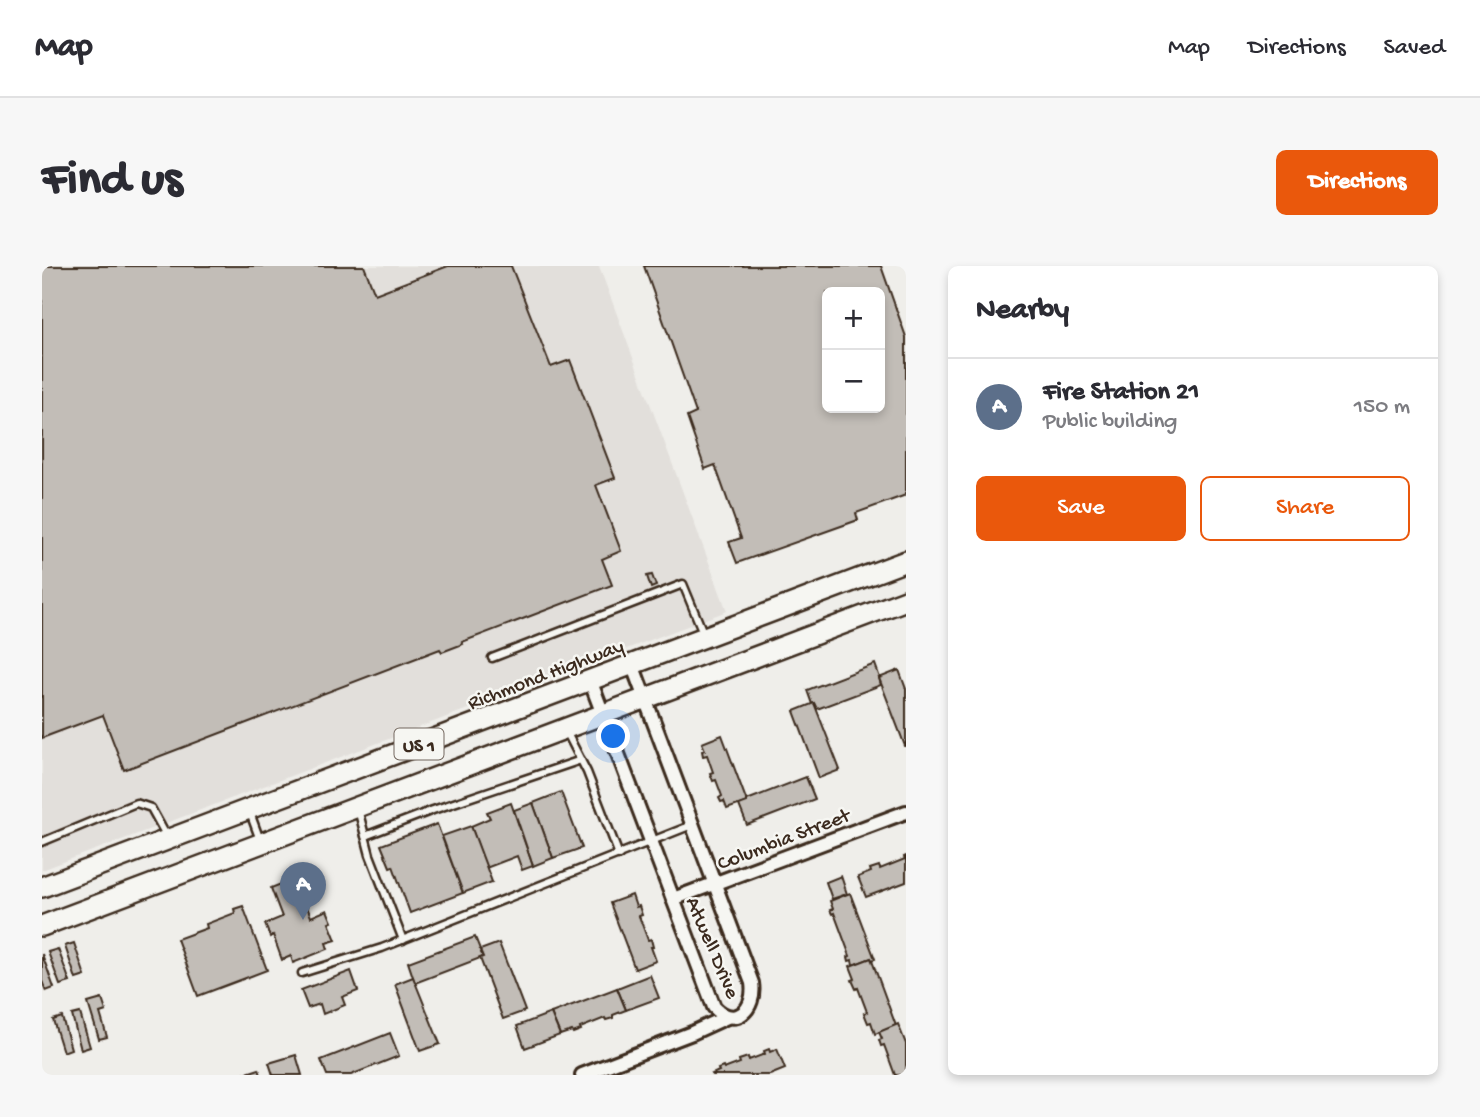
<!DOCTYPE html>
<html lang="en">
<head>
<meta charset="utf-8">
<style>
	body { margin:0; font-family:"Gochi Hand",sans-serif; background:#f7f7f7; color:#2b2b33 }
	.controls { position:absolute; right:21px; top:21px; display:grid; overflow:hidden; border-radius:10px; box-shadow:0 4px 10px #0003 }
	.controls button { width:63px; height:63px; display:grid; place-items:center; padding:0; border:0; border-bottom:2px solid #e1e1e2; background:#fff; color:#2b2b33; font:35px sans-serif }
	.you { position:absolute; left:572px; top:471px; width:24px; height:24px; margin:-18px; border:5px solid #fff; border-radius:50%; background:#1a73e8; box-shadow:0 0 0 10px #1a73e833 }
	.badge { display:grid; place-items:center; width:46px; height:46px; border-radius:50%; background:#ea580c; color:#fff; font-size:23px; font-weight:700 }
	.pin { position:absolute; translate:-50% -58px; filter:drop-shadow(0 2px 4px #0008) }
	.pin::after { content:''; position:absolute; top:37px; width:24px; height:21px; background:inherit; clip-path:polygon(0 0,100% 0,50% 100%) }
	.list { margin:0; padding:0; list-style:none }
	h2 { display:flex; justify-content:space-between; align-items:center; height:91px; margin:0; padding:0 28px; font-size:30px }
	h2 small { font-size:23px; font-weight:400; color:#7c7c81 }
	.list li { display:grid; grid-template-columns:46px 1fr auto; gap:21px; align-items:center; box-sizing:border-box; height:98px; padding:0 28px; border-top:2px solid #e1e1e2 }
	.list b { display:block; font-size:26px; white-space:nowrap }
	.list p { margin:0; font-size:23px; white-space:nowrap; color:#7c7c81 }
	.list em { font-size:23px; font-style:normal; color:#7c7c81 }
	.actions { display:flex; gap:14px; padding:21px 28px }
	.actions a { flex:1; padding:16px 0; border:2px solid #ea580c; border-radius:10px; text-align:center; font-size:24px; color:#ea580c }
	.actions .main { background:#ea580c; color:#fff }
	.map { position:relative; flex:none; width:864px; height:809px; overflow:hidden; border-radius:10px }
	header { display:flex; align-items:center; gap:42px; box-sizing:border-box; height:98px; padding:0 35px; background:#fff; border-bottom:2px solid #e1e1e2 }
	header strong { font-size:33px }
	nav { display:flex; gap:38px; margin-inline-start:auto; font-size:24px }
	.intro { display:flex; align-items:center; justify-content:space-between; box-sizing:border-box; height:168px; padding:0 42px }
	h1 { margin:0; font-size:49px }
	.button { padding:18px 32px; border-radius:10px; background:#ea580c; color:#fff; font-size:24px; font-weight:700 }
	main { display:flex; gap:42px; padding:0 42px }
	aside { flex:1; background:#fff; border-radius:10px; box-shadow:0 4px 10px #0003 }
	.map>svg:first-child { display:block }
	.built { fill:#e2dfdb }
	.building { fill:#c2bdb7; stroke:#3b2a1e; stroke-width:2; fill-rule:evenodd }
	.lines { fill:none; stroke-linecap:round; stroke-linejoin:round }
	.lane-casing { stroke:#3b2a1e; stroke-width:11 }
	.street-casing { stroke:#3b2a1e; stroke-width:18 }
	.primary-casing { stroke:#3b2a1e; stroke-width:24 }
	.lane { stroke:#f6f6f2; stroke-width:6 }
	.street { stroke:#f6f6f2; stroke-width:12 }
	.primary { stroke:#f6f6f2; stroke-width:19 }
	.labels { text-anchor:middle; stroke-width:5; stroke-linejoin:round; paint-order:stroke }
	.shield { fill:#f6f6f2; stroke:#73675e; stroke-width:2 }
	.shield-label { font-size:19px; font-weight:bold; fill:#3b2a1e }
	.street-label { font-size:21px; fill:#3b2a1e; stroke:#f6f6f2 }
</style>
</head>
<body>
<header>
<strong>Map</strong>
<nav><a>Map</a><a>Directions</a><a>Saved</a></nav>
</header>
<div class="intro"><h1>Find us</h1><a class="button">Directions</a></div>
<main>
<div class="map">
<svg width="864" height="809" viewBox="0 0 864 809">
	<rect width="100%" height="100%" fill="#efeeea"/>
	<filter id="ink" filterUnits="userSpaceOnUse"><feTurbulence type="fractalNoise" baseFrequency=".0143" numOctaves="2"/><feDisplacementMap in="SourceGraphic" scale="14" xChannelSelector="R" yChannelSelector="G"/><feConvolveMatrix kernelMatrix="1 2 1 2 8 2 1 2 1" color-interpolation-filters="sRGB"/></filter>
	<g filter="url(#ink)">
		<polygon class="built" points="0,0 557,0 685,345 0,604"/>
		<g class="building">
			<polygon points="0,0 322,0 333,28 406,0 469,0 509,101 528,94 573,212 554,219 579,285 560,293 570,319 420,376 421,378 400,386 398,383 82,504 61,449 0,472"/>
			<path d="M602,0H839L864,71V229L814,247L816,254L695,297L687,276L699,272L673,199L663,203L645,151L654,147ZM785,26H838V142H785Z"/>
			<polygon points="610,309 614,320 609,322 605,310"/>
			<polygon points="833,398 838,412 837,412 839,419 775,443 772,437 770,438 765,424"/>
			<polygon points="857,404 864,423 864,480 863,480 837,412"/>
			<polygon points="772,437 798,504 777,512 752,445"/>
			<polygon points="680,469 705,536 685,543 682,535 679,536 677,532 680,530 674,514 671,515 668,507 671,506 665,489 661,490 660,485 663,484 660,477"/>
			<polygon points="764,511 773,533 705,559 697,539 705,536 705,534"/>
			<polygon points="519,526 540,582 511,592 491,537"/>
			<polygon points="469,537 491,600 480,604 475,590 444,602 429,560 448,552 445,546"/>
			<polygon points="491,537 511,592 491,600 472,544"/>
			<polygon points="395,558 421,627 368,647 351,600 348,601 339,579"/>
			<polygon points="429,560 450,616 421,627 400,570"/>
			<polygon points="864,590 864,616 824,631 816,611 829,606 828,603 837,600 838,603 863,593 862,591"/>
			<polygon points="799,610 805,628 790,633 784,616"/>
			<polygon points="254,612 269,651 285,644 290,656 287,657 294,674 284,677 286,683 251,697 249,690 240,694 231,669 228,671 223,658 240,651 229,622"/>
			<polygon points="808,627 833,693 830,694 829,692 811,699 810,694 807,695 806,691 808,690 792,647 790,648 788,644 791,643 788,635"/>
			<polygon points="590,629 594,641 597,640 600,649 597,650 606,674 609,673 611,681 609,681 614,695 593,703 568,637"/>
			<polygon points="201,640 225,704 156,730 135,673 165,662 164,658 193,647 192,643"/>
			<polygon points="433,671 441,691 373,717 366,696"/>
			<polygon points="32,677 43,710 34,713 23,680"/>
			<polygon points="457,677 483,745 461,753 438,692 441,691 438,684"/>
			<polygon points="16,683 28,716 18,719 6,686"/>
			<polygon points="0,688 12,722 4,725 0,715"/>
			<polygon points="829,692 854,760 833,768 829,756 826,757 822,747 825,746 816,722 814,723 810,714 813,713 808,700"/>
			<polygon points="309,705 316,725 300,731 303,739 281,748 278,738 266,742 259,724"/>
			<polygon points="608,709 617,732 584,744 575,722"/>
			<polygon points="371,711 398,778 378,785 353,718"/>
			<polygon points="575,722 584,744 571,749 571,752 564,754 563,752 538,762 539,764 531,767 530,765 518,769 509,747"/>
			<polygon points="60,733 64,745 58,747 65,771 57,773 46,737"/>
			<polygon points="38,747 48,781 39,784 30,749"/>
			<polygon points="509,747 518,769 483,782 475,760"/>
			<polygon points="20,751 29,783 21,786 11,754"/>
			<polygon points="856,758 864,778 864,809 853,809 842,779 839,780 837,774 840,773 837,766"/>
			<polygon points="348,767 357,790 309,809 285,809 279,794"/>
			<polygon points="727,783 728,786 735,783 743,803 728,809 671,809 670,808 677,805 676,803 681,801 682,803 698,797 697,794 706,791 707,794 723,788 722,785"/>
			<polygon points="254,789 260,809 231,809 227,797"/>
			<polygon points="217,803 219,809 199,809"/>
		</g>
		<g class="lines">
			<defs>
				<g id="lane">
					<polyline points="450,392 641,318 662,369"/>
					<polyline points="524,465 545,506 577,589"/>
					<polyline points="316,543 328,589 361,674"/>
					<polyline points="207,544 218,574"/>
					<polyline points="323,570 391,544 539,494"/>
					<polyline points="0,576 94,537 109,542 125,571"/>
					<polyline points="260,707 340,682 650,559"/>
				</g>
				<g id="street">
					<path d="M548,414L672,741C693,763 714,744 710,717L590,398"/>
					<polyline points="631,633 864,546"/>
					<polyline points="540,809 650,767 685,751"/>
				</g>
				<g id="primary">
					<polyline points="0,621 864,295"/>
					<polyline points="0,660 864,334"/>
				</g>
			</defs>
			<use href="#lane" class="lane-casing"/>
			<use href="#street" class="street-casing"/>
			<use href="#primary" class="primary-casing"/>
			<use href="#lane" class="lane"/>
			<use href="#street" class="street"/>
			<use href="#primary" class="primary"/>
		</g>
	</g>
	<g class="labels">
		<rect class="shield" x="352.5" y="462.5" width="49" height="31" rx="5"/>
		<g class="shield-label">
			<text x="377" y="485">US 1</text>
		</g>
		<g class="street-label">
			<text transform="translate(503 407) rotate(-21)" y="7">Richmond Highway</text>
			<text transform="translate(741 572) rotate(-21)" y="7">Columbia Street</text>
			<text transform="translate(672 681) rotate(67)" y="7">Atwell Drive</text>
		</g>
	</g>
</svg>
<div class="controls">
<button>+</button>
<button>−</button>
</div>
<div class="you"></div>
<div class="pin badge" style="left:261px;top:654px;background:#5c6f8a">A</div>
</div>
<aside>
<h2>Nearby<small></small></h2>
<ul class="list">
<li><span class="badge" style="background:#5c6f8a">A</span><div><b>Fire Station 21</b><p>Public building</p></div><em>150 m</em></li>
</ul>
<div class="actions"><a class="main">Save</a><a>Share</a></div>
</aside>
</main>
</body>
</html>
